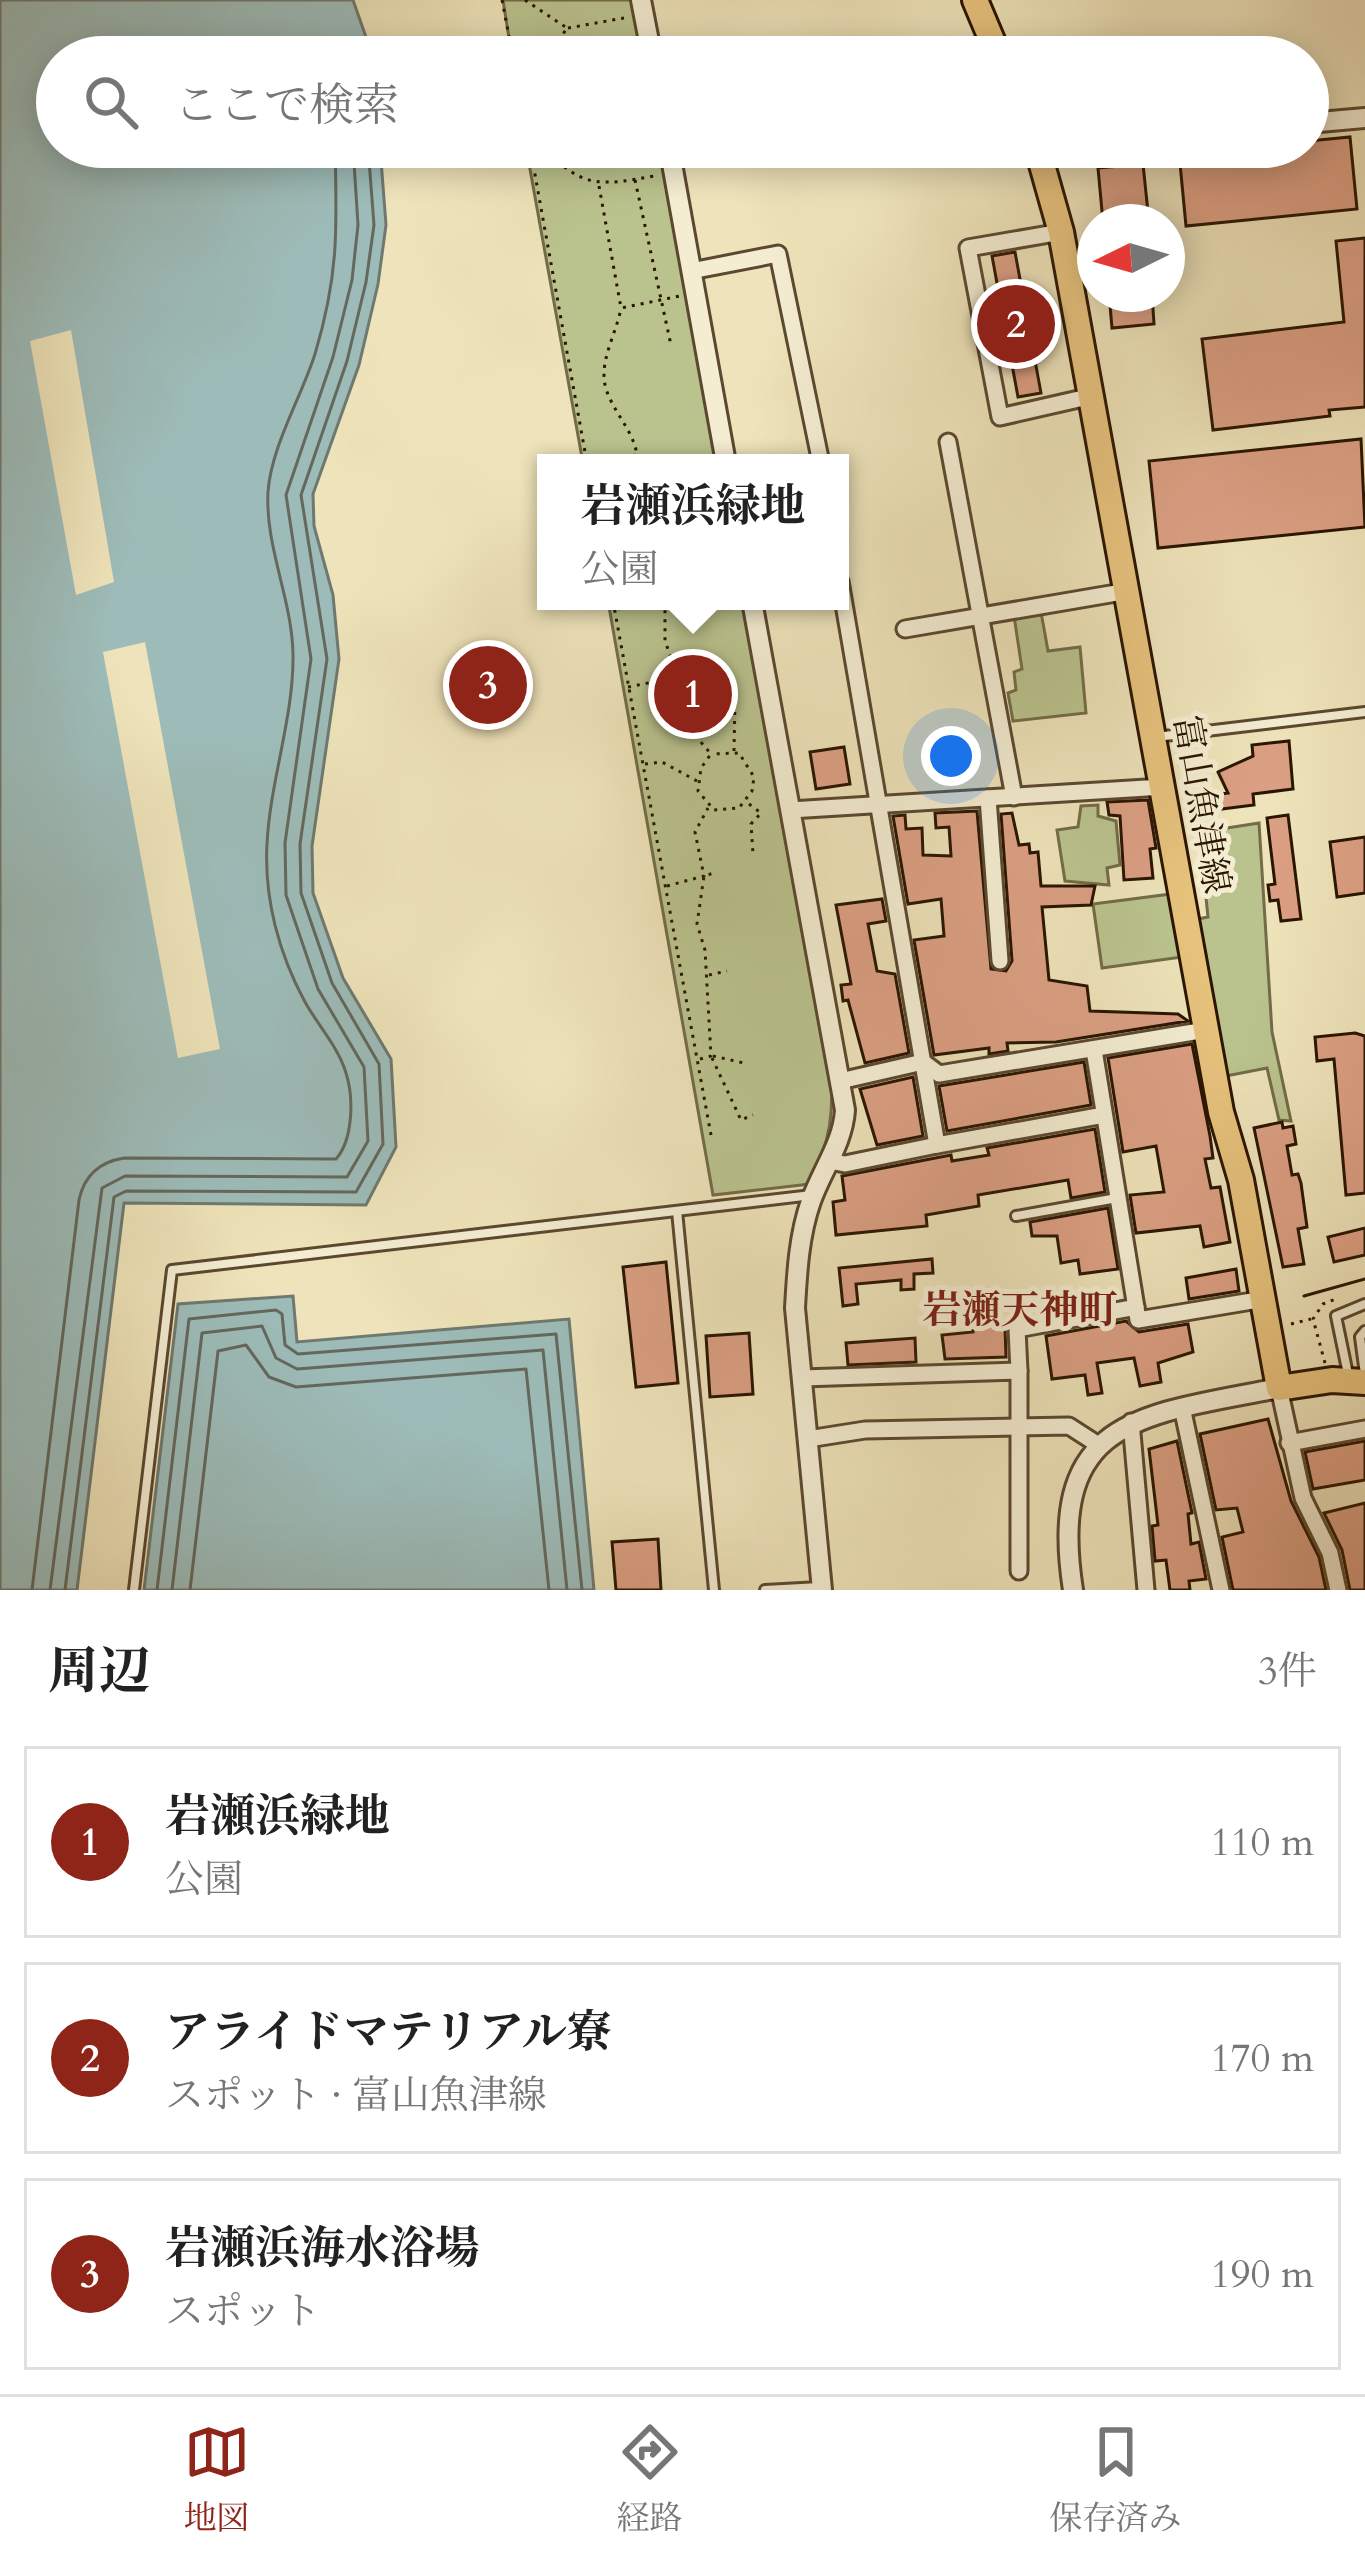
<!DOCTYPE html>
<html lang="ja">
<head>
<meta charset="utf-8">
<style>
	body { margin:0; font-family:Cardo,"Noto Serif JP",serif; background:#f2f2f2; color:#222 }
	.compass { position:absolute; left:1077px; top:204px; width:108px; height:108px; border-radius:50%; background:#fff; box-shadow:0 6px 30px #0003; rotate:265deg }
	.you { position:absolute; left:951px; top:756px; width:42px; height:42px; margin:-30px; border:9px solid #fff; border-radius:50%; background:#1a73e8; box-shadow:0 0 0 18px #1a73e833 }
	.badge { display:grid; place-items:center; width:78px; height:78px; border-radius:50%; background:#8f2418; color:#fff; font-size:39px; font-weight:700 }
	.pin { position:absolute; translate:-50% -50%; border:6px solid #fff; box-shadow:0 3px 12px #0006 }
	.popup { position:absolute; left:537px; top:454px; width:312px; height:156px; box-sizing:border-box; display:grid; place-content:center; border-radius:0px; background:#fff; filter:drop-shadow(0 3px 9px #0005); font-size:39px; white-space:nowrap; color:#767676 }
	.popup b { font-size:45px; color:#222 }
	.popup::after { content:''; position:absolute; left:50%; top:100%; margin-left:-24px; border:24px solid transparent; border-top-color:#fff }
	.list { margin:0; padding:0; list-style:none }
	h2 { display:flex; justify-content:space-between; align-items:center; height:156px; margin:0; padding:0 48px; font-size:51px }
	h2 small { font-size:39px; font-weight:400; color:#767676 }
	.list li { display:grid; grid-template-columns:78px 1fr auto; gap:36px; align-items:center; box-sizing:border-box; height:192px; margin:0 24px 24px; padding:0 24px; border:3px solid #e0e0e0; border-radius:0px }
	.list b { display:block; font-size:45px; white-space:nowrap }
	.list p { margin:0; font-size:39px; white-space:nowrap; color:#767676 }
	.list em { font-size:39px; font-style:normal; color:#767676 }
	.icon { flex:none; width:66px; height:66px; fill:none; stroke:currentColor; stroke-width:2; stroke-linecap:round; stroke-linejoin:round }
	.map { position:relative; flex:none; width:1365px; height:1590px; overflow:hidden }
	.search { position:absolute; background:#fff; box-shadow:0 6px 30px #0003; left:36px; right:36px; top:36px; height:132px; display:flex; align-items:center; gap:30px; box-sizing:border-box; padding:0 42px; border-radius:66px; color:#767676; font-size:45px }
	.sheet { height:804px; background:#fff }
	nav { display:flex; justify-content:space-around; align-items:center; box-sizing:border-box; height:168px; border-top:3px solid #e0e0e0; background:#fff; font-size:33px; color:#767676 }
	nav a { display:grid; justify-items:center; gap:6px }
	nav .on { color:#8f2418 }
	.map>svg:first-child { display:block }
	.green { fill:#bac38e; stroke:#726c48; stroke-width:3 }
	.water { fill:#9dbcb9; stroke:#6f796f; stroke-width:3 }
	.pier { fill:#eee3ba }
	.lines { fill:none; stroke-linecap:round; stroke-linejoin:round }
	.shore { stroke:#64685d; stroke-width:3 }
	.building { fill:#db9f83; stroke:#2a1501; stroke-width:3 }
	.service-casing { stroke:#5b482f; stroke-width:14 }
	.minor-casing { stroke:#5b482f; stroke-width:21 }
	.tertiary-casing { stroke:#5b482f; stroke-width:24 }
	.primary-casing { stroke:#2a1501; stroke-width:30 }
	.path { stroke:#2a1501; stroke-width:3; stroke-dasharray:3 6; stroke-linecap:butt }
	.service { stroke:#f4edd2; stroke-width:8 }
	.minor { stroke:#f4edd2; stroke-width:15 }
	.tertiary { stroke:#f4edd2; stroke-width:18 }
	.primary { stroke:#e7c27d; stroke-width:24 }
	.tram { stroke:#2a1501; stroke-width:3 }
	.labels { text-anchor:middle; stroke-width:10; stroke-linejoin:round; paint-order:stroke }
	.street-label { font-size:36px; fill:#2a1501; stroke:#f4edd2 }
	.neighbourhood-label { font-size:39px; font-weight:bold; fill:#7a1f14; stroke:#f4edd2 }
</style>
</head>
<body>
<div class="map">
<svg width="1365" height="1590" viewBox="0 0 1365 1590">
	<rect width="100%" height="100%" fill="#eee3ba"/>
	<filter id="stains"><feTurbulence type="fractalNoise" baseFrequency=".00167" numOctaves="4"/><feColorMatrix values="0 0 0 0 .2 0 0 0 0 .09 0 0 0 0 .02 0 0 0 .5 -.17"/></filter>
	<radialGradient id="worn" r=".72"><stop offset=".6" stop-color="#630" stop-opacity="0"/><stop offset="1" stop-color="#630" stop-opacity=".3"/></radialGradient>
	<g class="green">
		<polygon points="503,0 635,0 645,57 512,57"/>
		<polygon points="526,147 663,147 721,463 583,463"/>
		<path d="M608,601H745L830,1064C835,1111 830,1142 810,1184L713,1195Z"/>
		<polygon points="1041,612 1048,651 1080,647 1086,713 1013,721 1008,693 1016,690 1014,672 1022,669 1014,616"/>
		<polygon points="1098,805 1098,816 1116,821 1120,865 1107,868 1109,885 1065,881 1057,830 1078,827 1081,806"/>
		<polygon points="1259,823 1272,1032 1291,1121 1279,1120 1267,1068 1226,1076 1198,919 1208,917 1205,888 1222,884 1214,830"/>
		<polygon points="1171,894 1182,957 1102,968 1093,904"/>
	</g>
	<g class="water">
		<polygon points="0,0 353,0 373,57 57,57 57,147 380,147 386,225 378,284 359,365 313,494 314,526 333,595 339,659 312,846 313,893 343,978 391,1059 396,1147 366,1205 124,1203 77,1590 0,1590"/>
		<polygon points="293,1296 297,1342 569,1319 594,1590 144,1590 178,1304"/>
	</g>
	<g class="pier">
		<polygon points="71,330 114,582 76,595 30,341"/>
		<polygon points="145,642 220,1049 178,1058 103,652"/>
	</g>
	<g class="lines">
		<g class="shore">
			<path d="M32,1590L79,1200C84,1176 99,1162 124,1158L336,1159C353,1140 354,1098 346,1073C339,1048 317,1024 305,1002C279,954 264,899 267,844C270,781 294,717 293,654C292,599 265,547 268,492C271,447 301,398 315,354C339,274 337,228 335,147"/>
			<polyline points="50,1590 102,1188 125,1176 347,1177 368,1141 364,1067 318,989 286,895 285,843 311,659 286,495 333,357 352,280 358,225 353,147"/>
			<polyline points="65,1590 114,1197 126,1191 356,1192 383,1144 379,1064 332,983 301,893 300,844 327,659 301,495 347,361 366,282 374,225 368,147"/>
			<polyline points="157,1590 189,1319 276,1310 282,1314 285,1345 298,1354 556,1334 582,1590"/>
			<polyline points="172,1590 202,1333 262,1326 276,1358 297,1369 543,1350 567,1590"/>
			<polyline points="190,1590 218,1351 246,1345 269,1377 296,1387 526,1369 549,1590"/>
		</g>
	</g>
	<g class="building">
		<polygon points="1350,137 1357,209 1186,226 1179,153 1308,147 1308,141"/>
		<polygon points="1143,164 1149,222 1103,222 1098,168"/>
		<polygon points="1365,238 1365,407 1329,410 1330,416 1213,430 1202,339 1344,322 1336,241"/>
		<polygon points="1015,252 1041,393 1018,397 992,256"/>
		<polygon points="1109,294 1152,294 1154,324 1112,328"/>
		<polygon points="1361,439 1365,527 1158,548 1149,461"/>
		<polygon points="1289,741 1293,789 1253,794 1254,805 1206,811 1204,796 1228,793 1218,772 1253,756 1252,745"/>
		<polygon points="844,747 850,784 816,789 810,752"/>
		<polygon points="1148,800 1156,848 1150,849 1153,878 1124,880 1120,816 1109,815 1107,802"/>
		<polygon points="977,811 991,969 1006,971 1012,961 1001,814 1012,813 1019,845 1029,844 1030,853 1038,852 1041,886 1095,886 1091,905 1042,907 1049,980 1087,986 1090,1011 1178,1014 1188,1021 1056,1042 1007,1043 1008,1051 989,1054 989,1048 934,1055 914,940 944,936 941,899 908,904 893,816 905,815 906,829 922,828 923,855 951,856 949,827 936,828 935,813"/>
		<polygon points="1288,815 1301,919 1281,921 1278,900 1270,901 1268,885 1275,884 1267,818"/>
		<polygon points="1365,837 1365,893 1337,897 1330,842"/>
		<polygon points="882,899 886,921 868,924 877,971 895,974 909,1053 865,1063 848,1000 843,1001 841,985 851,984 836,905"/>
		<polygon points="1355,1033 1365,1036 1365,1193 1346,1195 1334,1059 1317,1061 1315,1037"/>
		<polygon points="1192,1044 1210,1136 1213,1158 1205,1159 1211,1188 1220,1187 1230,1242 1204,1247 1200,1226 1136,1233 1130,1195 1164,1192 1156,1146 1123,1152 1108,1058"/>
		<polygon points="1084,1062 1091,1105 947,1131 939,1086"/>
		<polygon points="913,1077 923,1136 877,1145 860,1089"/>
		<polygon points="1282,1122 1283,1128 1293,1126 1296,1144 1287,1146 1292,1175 1298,1174 1301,1183 1307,1227 1298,1229 1304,1264 1283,1267 1254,1128"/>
		<polygon points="1095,1129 1105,1192 1071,1198 1068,1180 978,1195 979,1206 926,1215 927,1226 836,1235 833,1202 845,1200 842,1176 951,1155 952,1161 989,1155 987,1148"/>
		<polygon points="1108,1208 1118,1269 1080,1274 1078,1260 1061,1263 1057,1236 1032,1236 1030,1222"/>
		<polygon points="1365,1228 1365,1255 1334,1262 1328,1237"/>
		<polygon points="932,1259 933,1273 914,1274 914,1289 901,1290 901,1280 856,1284 858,1304 843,1306 839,1268"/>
		<polygon points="666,1262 678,1383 636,1387 623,1267"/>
		<polygon points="1236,1269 1239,1291 1189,1299 1186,1278"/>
		<polygon points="992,1309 995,1329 1005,1328 1006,1357 945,1359 942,1335 973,1332 973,1311"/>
		<polygon points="1126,1321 1139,1332 1188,1324 1193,1352 1158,1363 1161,1382 1140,1386 1134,1358 1097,1363 1102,1393 1088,1395 1085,1375 1052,1379 1046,1336"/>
		<polygon points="749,1333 753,1394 710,1397 706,1336"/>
		<polygon points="915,1338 916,1362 848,1365 846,1343"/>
		<polygon points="1268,1419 1291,1501 1319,1557 1326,1590 1233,1590 1222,1537 1243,1532 1237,1508 1216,1510 1200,1434"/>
		<polygon points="1177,1441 1192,1513 1188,1514 1191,1544 1199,1542 1206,1579 1189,1581 1190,1590 1170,1590 1166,1560 1155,1561 1152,1526 1158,1525 1149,1449"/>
		<polygon points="1365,1441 1365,1480 1313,1489 1305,1452"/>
		<polygon points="1365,1503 1365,1590 1350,1590 1342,1550 1324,1513"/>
		<polygon points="658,1539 661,1590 616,1590 612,1542"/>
	</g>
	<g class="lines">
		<defs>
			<g id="service">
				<polyline points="1156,737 1365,712"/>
				<polyline points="677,1211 714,1590"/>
				<polyline points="1016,1216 1117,1198"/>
				<polyline points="1365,1331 1360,1337 1365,1374"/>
				<polyline points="1349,1379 1336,1316 1365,1304"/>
				<polyline points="134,1590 172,1270 812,1195"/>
				<polyline points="765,1590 820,1587"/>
			</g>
			<g id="minor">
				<polyline points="1061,232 968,248 1000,417 1092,396"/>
				<polyline points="691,271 778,254 821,463"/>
				<polyline points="948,442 1014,797"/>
				<polyline points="840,581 937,1145 1104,1115"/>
				<polyline points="905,629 1128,591"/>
				<polyline points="988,798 1000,961"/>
				<polyline points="790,810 1163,787"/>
				<polyline points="1094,1050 1138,1320 1264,1299"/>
				<polyline points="840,1081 923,1062 939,1074 1206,1030"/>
				<polyline points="829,1161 845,1164 937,1145"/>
				<polyline points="1019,1371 1017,1329 1136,1307"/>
				<polyline points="802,1378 1019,1371 1019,1571"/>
				<polyline points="1279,1388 1303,1498 1330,1553 1338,1590"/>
				<polyline points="1182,1407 1221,1590"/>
				<polyline points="1131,1422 1146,1590"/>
				<polyline points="808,1439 865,1430 1069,1426 1100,1446"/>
				<polyline points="1289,1443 1365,1429"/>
			</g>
			<g id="tertiary">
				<polyline points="641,0 652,57"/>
				<polyline points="1308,123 1365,118"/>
				<polyline points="669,147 726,463"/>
				<polyline points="1041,157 1068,147"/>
				<path d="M752,601L845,1110C843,1143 822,1170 811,1201C799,1235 797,1272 795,1308L822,1590"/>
				<path d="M1073,1590C1046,1417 1142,1415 1279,1388"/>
			</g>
			<g id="primary">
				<polyline points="975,0 999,57"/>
				<polyline points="1037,147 1061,232 1221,1112 1241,1180 1279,1388 1332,1380 1365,1382"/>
			</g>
		</defs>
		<use href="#service" class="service-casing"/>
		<use href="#minor" class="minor-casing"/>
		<use href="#tertiary" class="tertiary-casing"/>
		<use href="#primary" class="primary-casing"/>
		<g class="path">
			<polyline points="502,0 513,57"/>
			<polyline points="525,0 567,28 548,57"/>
			<polyline points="568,28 624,18"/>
			<polyline points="530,147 587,463"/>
			<path d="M546,147C579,190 605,185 654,176"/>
			<polyline points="635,180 671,345"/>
			<polyline points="599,186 621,308 680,296"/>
			<path d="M588,461L637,455C633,426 603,403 604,374C604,353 617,330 621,308"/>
			<polyline points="613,601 711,1135"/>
			<polyline points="618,609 657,601"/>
			<polyline points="678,677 683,721 711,754 701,768 698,791 714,810 739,808 752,791 754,777 739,753 711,754"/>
			<polyline points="628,687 678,677 665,641 665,601"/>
			<polyline points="734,751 735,697"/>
			<polyline points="645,764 662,762 697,781"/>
			<polyline points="749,804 761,813 751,824 753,854"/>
			<polyline points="667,886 704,876 695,832 708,808"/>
			<polyline points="709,975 727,971"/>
			<polyline points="713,1056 744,1063"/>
			<polyline points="712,1058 741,1120 753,1115"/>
			<polyline points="700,1059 711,1056 705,950 697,924 704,876 714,873"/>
			<polyline points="1291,1324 1311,1319"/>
			<polyline points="1325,1363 1313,1319 1323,1304 1338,1298"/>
		</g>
		<use href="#service" class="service"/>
		<use href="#minor" class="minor"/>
		<use href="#tertiary" class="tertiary"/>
		<use href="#primary" class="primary"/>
		<polyline class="tram" points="1304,1296 1365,1279"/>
	</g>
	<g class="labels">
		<g class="street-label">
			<text transform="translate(1203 804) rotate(80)" y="13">富山魚津線</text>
		</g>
		<g class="neighbourhood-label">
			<text x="1020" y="1323">岩瀬天神町</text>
		</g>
	</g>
	<rect width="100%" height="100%" filter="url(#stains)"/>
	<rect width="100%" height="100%" fill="url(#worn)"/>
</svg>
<svg class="compass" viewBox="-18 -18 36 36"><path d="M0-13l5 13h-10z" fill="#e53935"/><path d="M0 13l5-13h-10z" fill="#767676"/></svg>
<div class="you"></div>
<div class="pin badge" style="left:693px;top:694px">1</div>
<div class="popup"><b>岩瀬浜緑地</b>公園</div>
<div class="pin badge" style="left:1016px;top:324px">2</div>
<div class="pin badge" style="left:488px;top:685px">3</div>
<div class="search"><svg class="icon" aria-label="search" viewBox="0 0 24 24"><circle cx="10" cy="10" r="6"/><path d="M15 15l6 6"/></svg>ここで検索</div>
</div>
<section class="sheet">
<h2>周辺<small>3件</small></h2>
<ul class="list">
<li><span class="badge">1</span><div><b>岩瀬浜緑地</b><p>公園</p></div><em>110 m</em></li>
<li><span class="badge">2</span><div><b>アライドマテリアル寮</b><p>スポット · 富山魚津線</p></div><em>170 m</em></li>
<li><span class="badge">3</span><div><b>岩瀬浜海水浴場</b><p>スポット</p></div><em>190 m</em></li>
</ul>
</section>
<nav>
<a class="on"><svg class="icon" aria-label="map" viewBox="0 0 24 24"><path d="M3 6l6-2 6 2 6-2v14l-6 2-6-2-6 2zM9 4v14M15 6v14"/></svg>地図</a>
<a><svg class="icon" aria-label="directions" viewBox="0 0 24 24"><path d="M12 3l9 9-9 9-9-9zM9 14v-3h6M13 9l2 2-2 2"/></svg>経路</a>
<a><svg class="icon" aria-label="saved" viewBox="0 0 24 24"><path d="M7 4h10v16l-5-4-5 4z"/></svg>保存済み</a>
</nav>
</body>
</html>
